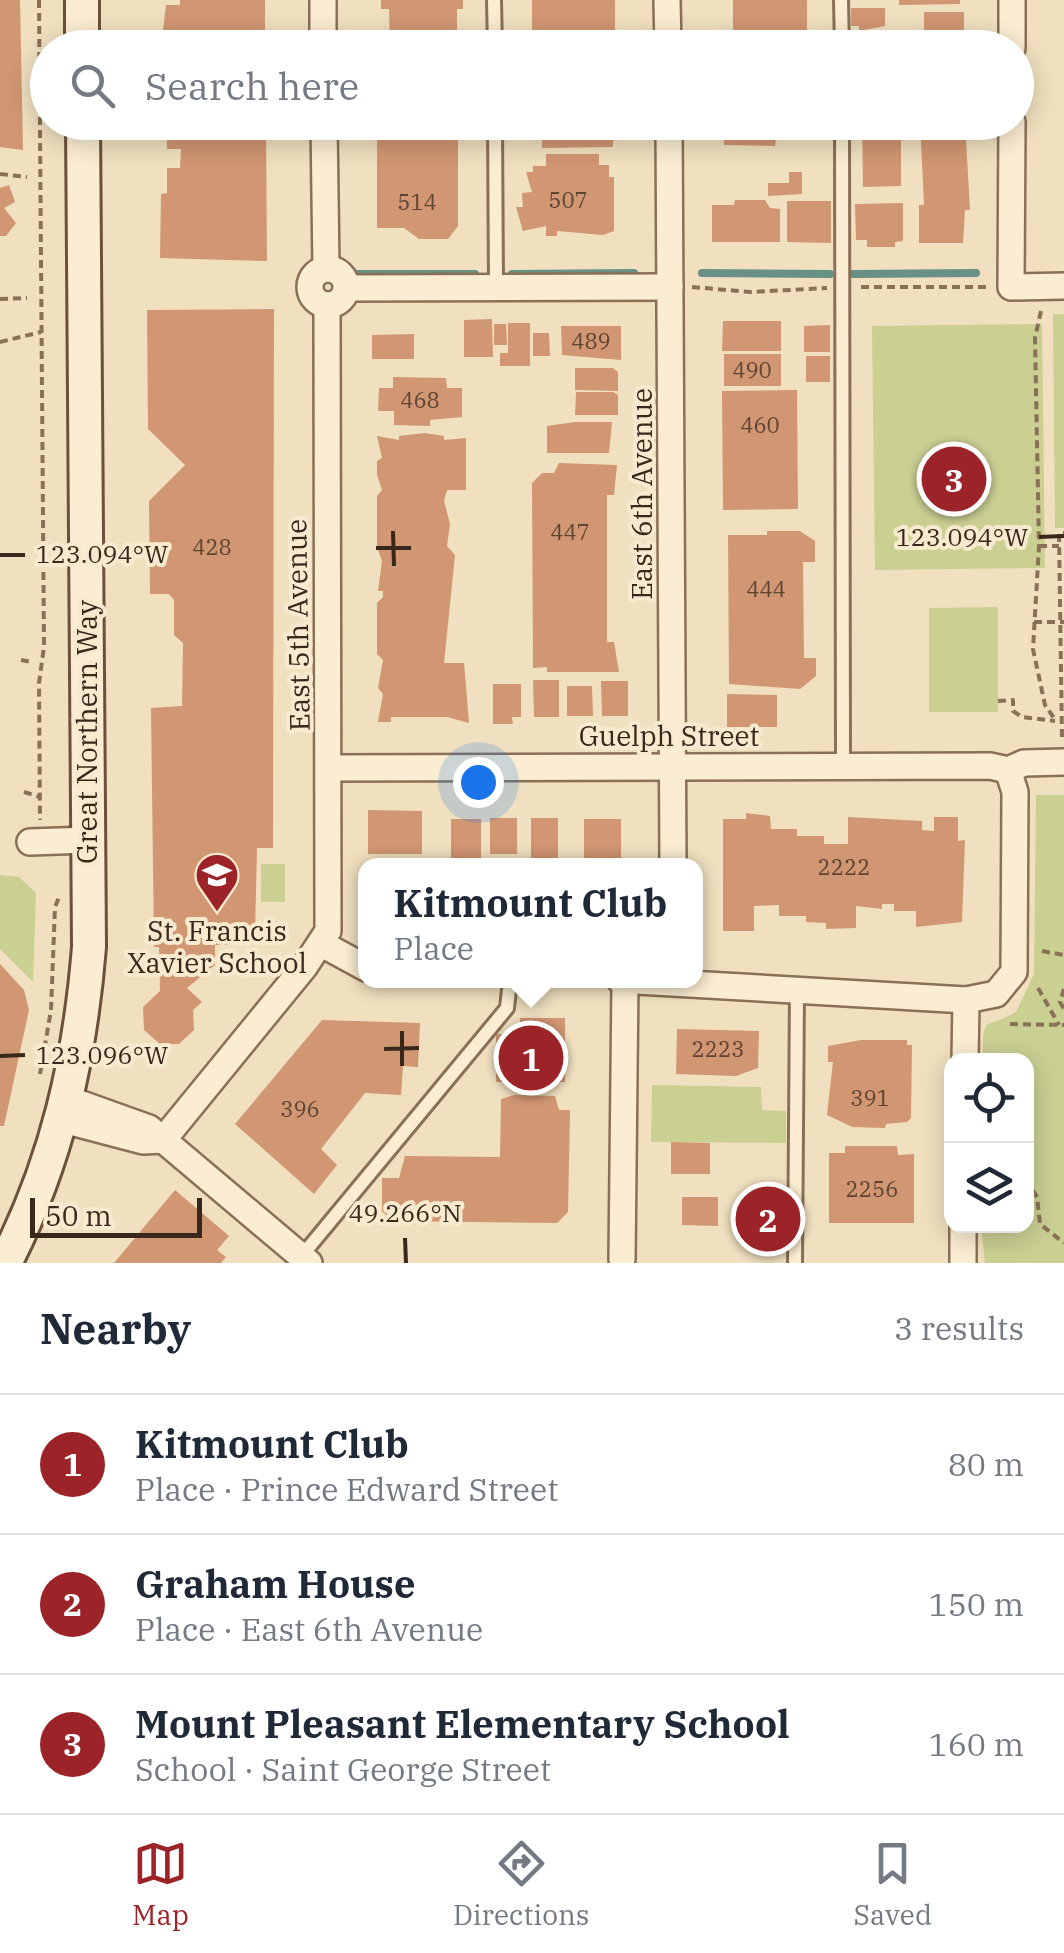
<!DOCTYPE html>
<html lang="en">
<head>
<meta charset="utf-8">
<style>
	body { margin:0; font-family:"IBM Plex Serif",serif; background:#f2f2f3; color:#1f2937 }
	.controls { position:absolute; right:30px; bottom:30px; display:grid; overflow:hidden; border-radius:20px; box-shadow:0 5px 25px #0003 }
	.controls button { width:90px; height:90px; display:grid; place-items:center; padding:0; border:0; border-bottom:2px solid #e0e1e3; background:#fff; color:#1f2937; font:50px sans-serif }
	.scale { position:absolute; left:30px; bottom:25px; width:172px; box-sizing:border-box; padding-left:10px; border:5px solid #38281c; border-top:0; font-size:28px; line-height:35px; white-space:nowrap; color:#38281c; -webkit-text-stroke:8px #f7eacf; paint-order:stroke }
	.you { position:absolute; left:478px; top:782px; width:35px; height:35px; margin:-25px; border:8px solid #fff; border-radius:50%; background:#1a73e8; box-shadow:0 0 0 15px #1a73e833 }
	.badge { display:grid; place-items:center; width:65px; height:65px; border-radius:50%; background:#9c2328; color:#fff; font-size:32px; font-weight:700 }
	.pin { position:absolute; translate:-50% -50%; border:5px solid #fff; box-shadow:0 2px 10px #0006 }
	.popup { position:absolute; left:358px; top:858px; width:345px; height:130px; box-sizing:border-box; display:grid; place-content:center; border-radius:20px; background:#fff; filter:drop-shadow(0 2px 8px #0005); font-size:32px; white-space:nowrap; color:#747a83 }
	.popup b { font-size:38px; color:#1f2937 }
	.popup::after { content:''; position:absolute; left:50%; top:100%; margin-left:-20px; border:20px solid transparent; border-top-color:#fff }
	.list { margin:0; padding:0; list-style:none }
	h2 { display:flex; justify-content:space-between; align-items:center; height:130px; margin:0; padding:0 40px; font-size:42px }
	h2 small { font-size:32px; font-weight:400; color:#747a83 }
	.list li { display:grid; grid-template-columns:65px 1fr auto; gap:30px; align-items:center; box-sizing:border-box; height:140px; padding:0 40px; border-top:2px solid #e0e1e3 }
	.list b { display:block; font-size:38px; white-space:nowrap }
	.list p { margin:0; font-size:32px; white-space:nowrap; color:#747a83 }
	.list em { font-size:32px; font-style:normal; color:#747a83 }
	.icon { flex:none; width:55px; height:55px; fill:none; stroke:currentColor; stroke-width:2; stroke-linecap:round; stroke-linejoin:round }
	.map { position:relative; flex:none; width:1064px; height:1263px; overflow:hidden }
	.search { position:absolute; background:#fff; box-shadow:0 5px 25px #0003; left:30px; right:30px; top:30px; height:110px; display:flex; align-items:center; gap:25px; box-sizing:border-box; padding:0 35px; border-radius:55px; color:#747a83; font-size:38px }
	.sheet { height:550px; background:#fff }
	nav { display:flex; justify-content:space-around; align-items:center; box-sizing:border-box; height:140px; border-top:2px solid #e0e1e3; background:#fff; font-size:28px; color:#747a83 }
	nav a { display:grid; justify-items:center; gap:5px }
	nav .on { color:#9c2328 }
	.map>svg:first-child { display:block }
	.green { fill:#cacf92 }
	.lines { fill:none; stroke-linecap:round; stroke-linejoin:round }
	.stream { stroke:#699085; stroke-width:8 }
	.building { fill:#d19672 }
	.lane-casing { stroke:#8a7056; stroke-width:18 }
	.street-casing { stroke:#8a7056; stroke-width:30 }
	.secondary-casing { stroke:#6b513a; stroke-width:38 }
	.path { stroke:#8a7056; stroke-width:4; stroke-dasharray:8 5; stroke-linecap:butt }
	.lane { stroke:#fbedd2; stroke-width:12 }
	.street { stroke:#fbedd2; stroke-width:25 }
	.secondary { stroke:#fbedd2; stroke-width:32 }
	.ticks { fill:none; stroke:#38281c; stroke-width:4 }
	.labels { text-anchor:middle; stroke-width:8; stroke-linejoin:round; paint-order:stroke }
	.number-label { font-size:22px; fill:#5e4432 }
	.street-label { font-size:28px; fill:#38281c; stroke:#f7eacf }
	.poi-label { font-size:28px; fill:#38281c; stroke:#f7eacf }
	.ticks-label { font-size:25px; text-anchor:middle; fill:#38281c; stroke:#f7eacf; stroke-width:8; stroke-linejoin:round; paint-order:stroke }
</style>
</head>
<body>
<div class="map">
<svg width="1064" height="1263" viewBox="0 0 1064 1263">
	<rect width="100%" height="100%" fill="#f0e0bf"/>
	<g class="green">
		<polygon points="1053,314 1064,314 1064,528 1055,528"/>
		<polygon points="1042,324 1045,568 875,570 872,326"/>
		<polygon points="998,607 998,712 929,712 929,608"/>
		<path d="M1036,795H1064V1263H985L981,1226H1026V1060H983C983,1012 983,1031 1016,1012L1034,974Z"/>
		<rect x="261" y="864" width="24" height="38"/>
		<polygon points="0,875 19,877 36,893 33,982 0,949"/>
		<polygon points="652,1085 761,1087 762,1110 786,1111 786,1143 651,1142"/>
	</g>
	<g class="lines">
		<g class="stream">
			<polyline points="702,273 830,274"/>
			<polyline points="354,274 475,274"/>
			<polyline points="512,274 634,273"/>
			<polyline points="853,274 976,273"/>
		</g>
	</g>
	<g class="building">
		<polygon points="0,0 20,0 23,150 0,147"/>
		<polygon points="180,0 265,0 265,48 161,48 166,5 180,5"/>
		<polygon points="381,0 463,0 463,9 457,9 457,48 390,48 389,9 381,9"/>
		<rect x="532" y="0" width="83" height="31"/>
		<rect x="733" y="0" width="74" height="48"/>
		<polygon points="899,0 960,0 960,4 899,5"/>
		<polygon points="851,8 885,8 885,26 859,31 859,26 851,26"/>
		<rect x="924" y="12" width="40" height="25"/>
		<rect x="910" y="41" width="22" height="7"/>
		<polygon points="950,41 969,41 970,48 950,48"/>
		<polygon points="180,122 266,122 267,261 160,258 161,194 167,193 167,168 180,168 181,149 167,149 167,125"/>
		<polygon points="405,122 444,122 458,133 458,226 448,239 419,239 404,228 377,228 377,133 397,133"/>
		<rect x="504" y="122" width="23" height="11"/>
		<polygon points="546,122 614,122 613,147 542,148 542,131 550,130"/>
		<polygon points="724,122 778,122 775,146 724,145"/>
		<polygon points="862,122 901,122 901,186 863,187"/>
		<polygon points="920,122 965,122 970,210 965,210 963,243 919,243 919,205 924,205"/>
		<polygon points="546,154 599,154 599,165 609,165 609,177 614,177 614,231 603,235 557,231 557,236 546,236 546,226 523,231 516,207 523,207 522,193 532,192 526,172 533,172 533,166 546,166"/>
		<polygon points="789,172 802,172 802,194 768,196 768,183 789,183"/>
		<polygon points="9,185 15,202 4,208 16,223 6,236 0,236 0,188"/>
		<polygon points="735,200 765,200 770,208 780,209 780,242 712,242 712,205 734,205"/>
		<polygon points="787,201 831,201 831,243 787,242"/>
		<polygon points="903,203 903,241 895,242 895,247 867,247 867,240 856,240 855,204"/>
		<polygon points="274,309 273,848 257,848 255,934 231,935 232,945 215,945 215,965 187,988 202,1002 193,1010 194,1030 179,1044 160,1044 144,1030 143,1007 160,991 159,947 154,947 151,708 182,706 183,643 174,635 174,600 169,594 150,594 149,501 185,465 148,429 147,310"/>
		<polygon points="492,319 493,357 464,357 464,320"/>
		<polygon points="723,321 781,321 781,351 722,351"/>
		<polygon points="508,323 530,323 530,366 500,366 500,353 508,353"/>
		<polygon points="494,324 506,324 507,345 494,345"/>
		<polygon points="830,325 830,352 804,352 804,326"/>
		<polygon points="561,326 621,326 621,360 562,355"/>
		<polygon points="533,333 549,333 550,356 533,356"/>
		<polygon points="414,334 414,359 372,359 372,335"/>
		<rect x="724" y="354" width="57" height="32"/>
		<rect x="806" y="356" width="24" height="26"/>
		<polygon points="575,368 613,368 618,372 618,391 575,390"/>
		<polygon points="393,377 446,378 447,388 462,388 462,417 430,420 430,426 394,425 394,411 378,411 379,388 393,388"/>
		<polygon points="797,390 798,509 723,510 722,391"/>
		<polygon points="576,392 613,392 618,395 618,415 575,415"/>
		<polygon points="575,422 612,422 609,453 547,453 547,426"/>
		<polygon points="425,433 444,436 444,440 466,438 466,490 447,490 444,501 450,524 447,546 455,555 444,663 464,663 469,723 447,717 391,717 391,722 378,722 383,694 378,688 383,660 377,654 377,603 383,597 383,591 378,591 382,561 377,547 377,496 382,490 377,475 377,461 382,458 377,436 399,440 399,436"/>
		<polygon points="559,463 617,465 614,495 607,495 607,642 614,642 619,672 547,672 547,667 533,668 532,483 542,473 554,473"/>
		<polygon points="767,531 800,531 815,541 815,562 803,562 804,658 816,658 816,676 800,689 729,684 728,535 767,535"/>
		<polygon points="533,680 559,680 559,717 534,717"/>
		<polygon points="601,681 628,681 628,716 602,716"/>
		<polygon points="493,684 521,684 521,717 512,717 513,724 493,724"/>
		<polygon points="567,686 592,686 593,716 567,716"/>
		<polygon points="727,694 777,695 777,727 727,727"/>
		<polygon points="368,810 422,811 422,854 368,854"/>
		<polygon points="746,813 770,816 771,829 797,829 797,836 824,836 824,844 848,844 848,817 922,821 922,830 934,831 934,817 958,817 958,841 965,840 962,922 916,927 916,911 894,911 894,904 882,904 882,909 856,906 856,928 826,929 826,923 806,922 806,916 779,916 779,905 754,906 754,931 723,931 723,819 746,819"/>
		<rect x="490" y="818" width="27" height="36"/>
		<polygon points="531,818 558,818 558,866 531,862"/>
		<rect x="451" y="819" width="30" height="42"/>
		<rect x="584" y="819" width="37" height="47"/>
		<polygon points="0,964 24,990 29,1010 4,1126 0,1126"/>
		<polygon points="520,1018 565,1018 565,1082 496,1082 496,1034 520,1034"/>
		<polygon points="322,1020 420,1023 418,1067 403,1066 401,1095 365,1093 321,1149 337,1165 314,1194 235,1124"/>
		<polygon points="677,1029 759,1031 758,1068 736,1076 676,1074"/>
		<polygon points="861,1040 907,1040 907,1045 912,1045 911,1118 907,1122 886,1124 885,1128 852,1127 827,1115 833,1062 828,1062 828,1046"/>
		<polygon points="514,1095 555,1096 559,1110 570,1110 568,1212 557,1223 392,1221 382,1211 382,1178 399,1178 405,1156 500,1157 501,1099"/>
		<polygon points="671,1142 710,1143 710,1174 671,1174"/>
		<polygon points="845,1146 897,1146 898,1155 914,1154 914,1223 829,1223 829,1153 845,1153"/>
		<polygon points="175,1190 229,1236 217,1250 226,1257 221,1263 114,1263"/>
		<polygon points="750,1193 777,1193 777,1198 784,1198 784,1235 752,1235"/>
		<polygon points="682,1197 718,1197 718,1226 682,1225"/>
	</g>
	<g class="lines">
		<defs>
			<g id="lane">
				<polyline points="494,0 495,48"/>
				<polyline points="841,0 842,48"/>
				<polyline points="495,122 496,287"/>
				<polyline points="842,122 843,765"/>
				<polyline points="300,1258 507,1008 510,980"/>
				<polyline points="795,1263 797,990"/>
			</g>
			<g id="street">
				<polyline points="323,0 323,48"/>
				<polyline points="667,0 668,48"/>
				<polyline points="1012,48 1012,0"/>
				<polyline points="324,122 326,269"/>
				<polyline points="669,122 673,866"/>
				<polyline points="1012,122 1011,287 1064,286"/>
				<circle cx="328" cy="287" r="18"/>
				<polyline points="347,288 670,287"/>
				<polyline points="329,768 990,766 1008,770"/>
				<polyline points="1008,770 1024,763 1064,762"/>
				<polyline points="30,842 88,840"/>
				<polyline points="322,944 366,968"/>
				<polyline points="620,980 966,1000"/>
				<polyline points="965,1060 966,1000 996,994 1014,972 1015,792 1008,770"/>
				<polyline points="68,1099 149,1128 309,1263"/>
				<polyline points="63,1120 143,1141 163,1140"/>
				<polyline points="163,1140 305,966 328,931 327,305"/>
				<polyline points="622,1259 625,981"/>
				<polyline points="963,1263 963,1226"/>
			</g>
			<g id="secondary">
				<polyline points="82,0 82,48"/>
				<path d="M5,1263C57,1162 80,1059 89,947L83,122"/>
			</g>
		</defs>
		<use href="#lane" class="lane-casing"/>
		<use href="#street" class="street-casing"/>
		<use href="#secondary" class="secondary-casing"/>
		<g class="path">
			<polyline points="39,0 44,647 39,683 40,820"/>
			<polyline points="0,174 27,177"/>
			<polyline points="692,287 750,292 827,288"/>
			<polyline points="861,287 986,287"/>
			<polyline points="0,299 27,298"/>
			<polyline points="1041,311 1035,338 1039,546 1033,649 1045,705 1056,721"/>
			<polyline points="0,342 41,332"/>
			<polyline points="1039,546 1059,546"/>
			<polyline points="1034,622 1064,622"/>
			<polyline points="21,660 32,662"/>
			<polyline points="998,701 1013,700 1013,711 1022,717 1055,721"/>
			<polyline points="1062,737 1059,533 1064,533"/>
			<polyline points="24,792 40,797"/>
			<polyline points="1042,951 1064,955"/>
			<polyline points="1038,988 1059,1025"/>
			<polyline points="1064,989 1060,1002 1064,1009"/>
			<polyline points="1010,1024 1064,1025"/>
			<polyline points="40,1074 51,1010 55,907 60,895"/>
			<polyline points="1026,1179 1037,1197 1040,1224 1064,1243"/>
		</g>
		<use href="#lane" class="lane"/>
		<use href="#street" class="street"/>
		<use href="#secondary" class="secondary"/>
	</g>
	<path class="ticks" d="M393,531L394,566M1039,537L1064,536M376,548H411M0,555H25M402,1031V1066M384,1049L419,1048M0,1056L25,1055M405,1238L406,1263"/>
	<defs>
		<symbol id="school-pin" viewBox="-11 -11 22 30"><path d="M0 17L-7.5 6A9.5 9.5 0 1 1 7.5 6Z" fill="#9c2328" stroke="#f7eacf"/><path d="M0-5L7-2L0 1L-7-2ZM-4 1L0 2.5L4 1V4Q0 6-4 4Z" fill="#fff"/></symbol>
	</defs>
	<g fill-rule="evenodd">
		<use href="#school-pin" x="192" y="850" width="50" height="68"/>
	</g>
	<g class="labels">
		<g class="number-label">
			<text x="568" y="208">507</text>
			<text x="417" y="210">514</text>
			<text x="591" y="349">489</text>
			<text x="752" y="378">490</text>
			<text x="420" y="408">468</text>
			<text x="760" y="433">460</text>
			<text x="570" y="540">447</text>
			<text x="212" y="555">428</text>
			<text x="766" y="597">444</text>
			<text x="844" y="875">2222</text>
			<text x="718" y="1057">2223</text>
			<text x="870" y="1106">391</text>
			<text x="300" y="1117">396</text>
			<text x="872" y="1197">2256</text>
		</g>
		<g class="street-label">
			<text transform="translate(642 494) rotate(-90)" y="10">East 6th Avenue</text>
			<text transform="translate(298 625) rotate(-91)" y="10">East 5th Avenue</text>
			<text transform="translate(87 732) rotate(-90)" y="10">Great Northern Way</text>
			<text x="669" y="746">Guelph Street</text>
		</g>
		<g class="poi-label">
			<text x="217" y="941">St. Francis<tspan x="217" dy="32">Xavier School</tspan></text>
		</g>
	</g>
	<g class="ticks-label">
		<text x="962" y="546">123.094°W</text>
		<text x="102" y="563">123.094°W</text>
		<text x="102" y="1064">123.096°W</text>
		<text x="405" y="1222">49.266°N</text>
	</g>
</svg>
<div class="controls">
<button><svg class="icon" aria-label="locate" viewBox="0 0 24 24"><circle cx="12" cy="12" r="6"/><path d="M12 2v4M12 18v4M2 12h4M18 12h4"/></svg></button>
<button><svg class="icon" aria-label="layers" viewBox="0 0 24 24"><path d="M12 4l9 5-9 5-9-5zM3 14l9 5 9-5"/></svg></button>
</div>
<div class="scale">50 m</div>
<div class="you"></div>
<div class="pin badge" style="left:531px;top:1058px">1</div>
<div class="popup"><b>Kitmount Club</b>Place</div>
<div class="pin badge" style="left:768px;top:1219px">2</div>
<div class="pin badge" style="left:954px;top:479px">3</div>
<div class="search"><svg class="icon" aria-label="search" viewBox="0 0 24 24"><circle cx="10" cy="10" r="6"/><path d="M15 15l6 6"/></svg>Search here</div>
</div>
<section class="sheet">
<h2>Nearby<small>3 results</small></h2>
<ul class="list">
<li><span class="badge">1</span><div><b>Kitmount Club</b><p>Place · Prince Edward Street</p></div><em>80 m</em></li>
<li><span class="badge">2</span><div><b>Graham House</b><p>Place · East 6th Avenue</p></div><em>150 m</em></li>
<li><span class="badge">3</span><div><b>Mount Pleasant Elementary School</b><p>School · Saint George Street</p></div><em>160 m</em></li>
</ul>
</section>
<nav>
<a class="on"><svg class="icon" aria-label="map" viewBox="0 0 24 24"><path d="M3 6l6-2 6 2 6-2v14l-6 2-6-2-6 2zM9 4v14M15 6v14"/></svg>Map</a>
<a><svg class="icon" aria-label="directions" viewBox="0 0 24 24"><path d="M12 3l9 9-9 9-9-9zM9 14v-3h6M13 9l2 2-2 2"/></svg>Directions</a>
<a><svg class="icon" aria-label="saved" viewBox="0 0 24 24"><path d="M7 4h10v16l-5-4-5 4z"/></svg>Saved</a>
</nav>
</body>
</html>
